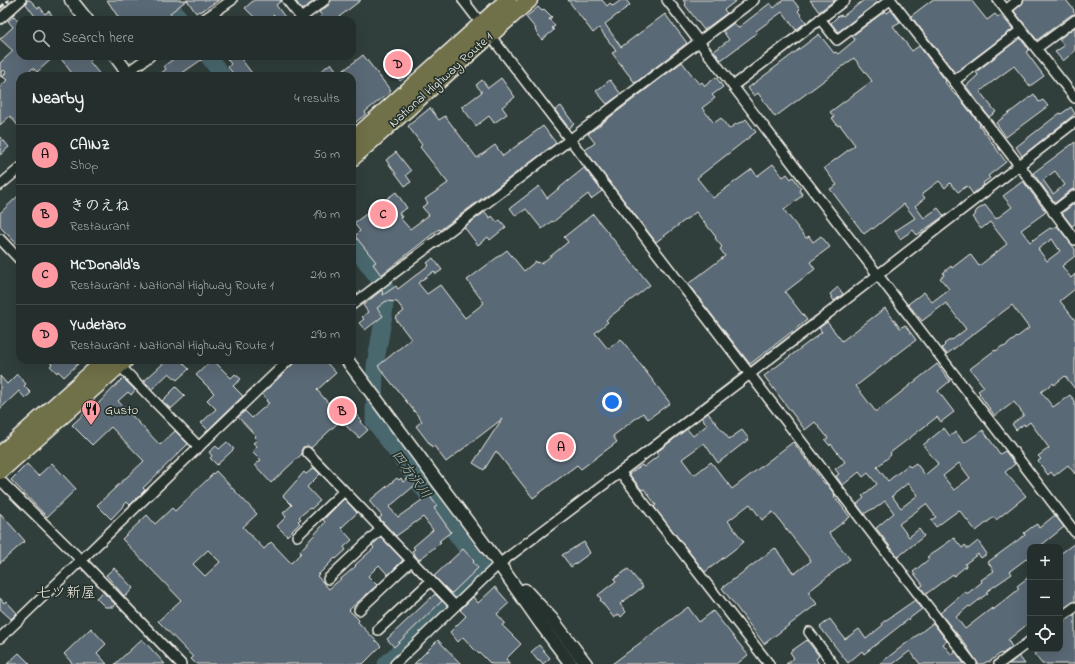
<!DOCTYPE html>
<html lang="en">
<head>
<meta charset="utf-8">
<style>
	body { margin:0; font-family:"Indie Flower","Klee One",sans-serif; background:#303a39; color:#f1f3f6 }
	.controls { position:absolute; right:12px; bottom:12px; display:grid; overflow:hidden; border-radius:8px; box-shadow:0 4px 16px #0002 }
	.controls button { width:36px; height:36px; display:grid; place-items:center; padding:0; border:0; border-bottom:1px solid #414a49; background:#242e2d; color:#f1f3f6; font:20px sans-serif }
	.you { position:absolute; left:612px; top:402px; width:14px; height:14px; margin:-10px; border:3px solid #fff; border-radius:50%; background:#1a73e8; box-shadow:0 0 0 6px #1a73e833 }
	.badge { display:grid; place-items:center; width:26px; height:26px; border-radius:50%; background:#ff9aa2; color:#111; font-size:13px; font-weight:700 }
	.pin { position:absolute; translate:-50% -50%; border:2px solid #fff; box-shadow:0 1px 4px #0006 }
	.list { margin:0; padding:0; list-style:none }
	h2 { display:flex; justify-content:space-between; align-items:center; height:52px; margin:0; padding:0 16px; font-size:17px }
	h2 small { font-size:13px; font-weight:400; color:#a3a8aa }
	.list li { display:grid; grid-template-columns:26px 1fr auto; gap:12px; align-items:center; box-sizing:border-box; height:60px; padding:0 16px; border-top:1px solid #414a49 }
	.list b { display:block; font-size:15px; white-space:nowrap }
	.list p { margin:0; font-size:13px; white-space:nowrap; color:#a3a8aa }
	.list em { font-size:13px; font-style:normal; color:#a3a8aa }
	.icon { flex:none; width:22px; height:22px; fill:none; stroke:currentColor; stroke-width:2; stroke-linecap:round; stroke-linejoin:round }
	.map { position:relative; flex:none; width:1075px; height:664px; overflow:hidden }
	.search { position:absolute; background:#242e2d; box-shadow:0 4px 16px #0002; left:16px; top:16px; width:340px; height:44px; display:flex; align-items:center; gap:10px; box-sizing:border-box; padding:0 14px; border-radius:12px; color:#a3a8aa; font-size:15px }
	.panel { position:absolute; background:#242e2d; box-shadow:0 4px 16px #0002; left:16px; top:72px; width:340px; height:292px; border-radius:12px }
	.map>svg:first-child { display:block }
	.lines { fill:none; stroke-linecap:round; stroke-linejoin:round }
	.stream { stroke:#8d9f9f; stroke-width:3 }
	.river { stroke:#48686e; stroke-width:17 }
	.building { fill:#5a6976; stroke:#f4f1e8; fill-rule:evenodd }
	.minor-casing { stroke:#f4f1e8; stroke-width:12 }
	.tertiary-casing { stroke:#f4f1e8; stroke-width:15 }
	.trunk-casing { stroke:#f4f1e8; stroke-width:19 }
	.minor { stroke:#26332d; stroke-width:9 }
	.tertiary { stroke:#26332d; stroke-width:12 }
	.trunk { stroke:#6f704a; stroke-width:16 }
	.rail { stroke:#f4f1e8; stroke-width:3; stroke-dasharray:6 3; stroke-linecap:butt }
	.labels { text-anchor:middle; stroke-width:3.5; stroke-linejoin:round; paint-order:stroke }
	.street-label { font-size:13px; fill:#f4f1e8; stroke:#26332d }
	.poi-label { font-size:13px; fill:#f4f1e8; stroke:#26332d; text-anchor:start }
	.water-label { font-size:14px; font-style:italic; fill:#afbab7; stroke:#26332d }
	.quarter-label { font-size:15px; fill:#f4f1e8; stroke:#26332d }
</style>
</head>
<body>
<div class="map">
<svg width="1075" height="664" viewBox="0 0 1075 664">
	<rect width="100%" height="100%" fill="#303e3c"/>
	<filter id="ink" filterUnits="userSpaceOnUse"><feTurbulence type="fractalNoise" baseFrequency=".025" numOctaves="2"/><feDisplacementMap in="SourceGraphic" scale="8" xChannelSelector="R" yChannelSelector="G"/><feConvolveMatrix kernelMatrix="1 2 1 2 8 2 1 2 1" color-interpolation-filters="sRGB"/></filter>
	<g filter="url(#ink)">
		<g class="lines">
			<polyline class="stream" points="620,467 817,316"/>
			<g class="river">
				<polyline points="169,0 174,11 181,20"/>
				<polyline points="208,56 223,76"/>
				<polyline points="352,243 385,287 386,291 384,315 375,366 374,421 484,572 386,664"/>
			</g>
		</g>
		<g class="building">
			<polygon points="27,0 30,0 38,8 40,7 45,14 49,11 55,20 36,20 37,19 26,4"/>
			<polygon points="107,0 219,0 200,12 199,11 196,13 187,0 170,13 174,20 120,20"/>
			<polygon points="254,0 281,0 281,1 276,5 287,20 278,20 274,15 268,20 257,20 245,8"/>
			<polygon points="295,0 315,0 302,10"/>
			<polygon points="331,0 361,0 335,20 316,20 322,16 319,12 329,5"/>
			<polygon points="568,0 602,0 607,6 610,3 613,6 621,0 626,0 630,5 605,24 621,47 665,14 687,43 635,83 612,53 616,51 599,28 593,33"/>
			<polygon points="683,0 737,0 724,10 727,13 704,30 685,5 686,4"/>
			<polygon points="783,0 793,0 800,9 798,11 806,22 796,30 782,12 756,31 757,33 721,60 714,51 729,40 723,31 734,23 738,28 770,3 774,8"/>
			<polygon points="810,0 835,0 819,12"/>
			<polygon points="864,0 876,0 878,2 838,32 831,23 838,16 842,15 843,16"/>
			<polygon points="932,0 971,0 987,20 995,14 998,17 1001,15 1013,29 955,73 911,16"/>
			<polygon points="1024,0 1066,0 1074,10 1073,11 1075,14 1071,15 1037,40 1014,11 1022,4"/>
			<polygon points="538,7 542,11 544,9 552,17 549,19 555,26 552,28 554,30 542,40 535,30 536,29 526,17"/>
			<polygon points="891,10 900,22 893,26 912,51 919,46 946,81 945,82 955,95 956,94 980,124 979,125 1006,162 988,176 990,178 983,183 984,185 973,194 967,186 958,192 950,183 945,188 939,181 922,194 925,198 915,206 924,218 938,208 944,216 917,235 913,230 900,239 895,231 915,218 904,204 873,229 872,228 864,234 830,189 837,185 824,168 855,145 840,125 838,126 832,118 834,117 830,112 872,81 854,58 775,117 758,93 754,96 748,88 819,34 834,53 836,52 838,54 855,40 852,36 885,11 887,13"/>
			<polygon points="14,16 18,21 20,19 20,56 55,56 37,72 33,68 24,76 20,76 20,128 10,116 0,125 0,87 7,80 3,77 6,72 4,70 2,72 2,77 0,76 0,63 13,51 0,39 13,27 8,21"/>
			<polygon points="1075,27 1075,51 1063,61 1055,52 1064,46 1059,39"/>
			<polygon points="1020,38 1029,50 1026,52 1044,76 1030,86 1014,66 988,85 980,92 996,112 989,117 966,86 978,75 976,72"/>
			<polygon points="393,52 395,55 397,53 412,72 400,81 386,62 390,59 387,56"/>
			<polygon points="363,55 391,91 365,112 366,114 356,122 352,118 352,76 315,76 331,63 339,74"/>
			<polygon points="59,56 95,56 89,61 101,76 74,76"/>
			<polygon points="180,56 207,56 178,76 158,76 166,69 164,66 176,57 177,58"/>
			<polygon points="225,56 239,56 254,76 235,76 228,67 231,64"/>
			<polygon points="682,62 699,84 702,82 705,86 716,77 723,87 712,95 715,98 702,108 714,123 721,118 729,129 736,124 737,124 740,122 741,123 746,119 756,132 697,178 713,198 752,169 757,176 773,164 783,177 787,174 791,179 793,177 801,188 799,190 803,195 784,210 806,238 809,236 813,242 821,236 830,247 810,262 815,269 785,292 807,320 750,364 688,284 725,256 720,249 722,247 715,238 716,237 696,212 656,242 585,150 595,143 588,134"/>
			<polygon points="501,78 515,97 502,107 507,114 494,123 489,116 476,126 462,107 482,92 476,85 482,80 488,88"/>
			<polygon points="610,80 621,94 607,104 596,91"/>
			<polygon points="1034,94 1039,102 1043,100 1048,106 1006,137 996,123"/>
			<polygon points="561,106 574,124 569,128 555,110"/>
			<polygon points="1071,107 1075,114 1022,156 1016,147 1060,113 1061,114"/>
			<polygon points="430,108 439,120 445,116 477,158 495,145 503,156 543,126 556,143 440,230 439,229 381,275 373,264 376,262 355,236 360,231 354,223 396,192 407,208 399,213 402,217 400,218 410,229 429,215 422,207 428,203 425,199 448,183 420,147 422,145 408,126"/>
			<polygon points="0,136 9,147 0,155"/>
			<path d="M1075,142V189L1071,190L1055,203L1033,173ZM1055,171L1065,185L1053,194L1043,180Z"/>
			<polygon points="396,152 411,171 406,175 411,182 405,186 386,160"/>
			<polygon points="584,168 602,191 591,199 588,194 553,222 552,221 542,229 526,209 516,216 510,208 539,186 547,198"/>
			<path d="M1023,181L1046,212L1021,230L1030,242L1050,228L1052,229L1057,226L1075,249V256L1062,266L1071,278L1075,274V289L1060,301L1075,320V389L1065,376L1054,385L1053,383L1041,392L1053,407L1070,395L1075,401V474L1068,465L1054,476L1051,472L1048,475L1038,461L1041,459L1038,456L1049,448L1030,422L1025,426L1024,424L1016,430L1012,424L1024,415L1014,402L995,416L979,394L980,393L978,391L984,387L970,369L971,368L995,350L996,351L1002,346L1004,347L1029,328L1012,305L947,354L942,348L945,345L944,344L951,339L952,340L966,329L946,303L922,321L908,304L924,292L932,302L949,289L940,278L944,275L943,273L951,266L952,268L970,254L979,266L1007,244L990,222L981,229L972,217L976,214L975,213L977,210L985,205L996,219L1012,207L1003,196ZM1052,239L1060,251L1047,261L1038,249Z"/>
			<polygon points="20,194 20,247 0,227 0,213"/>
			<polygon points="1075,203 1075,224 1072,226 1062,213"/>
			<polygon points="485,212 490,218 492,216 497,222 500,220 506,227 490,240 488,237 478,245 464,227"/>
			<polygon points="593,214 650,285 606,320 608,322 595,333 608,349 621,339 670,403 648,419 643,413 613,436 617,442 581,469 577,465 533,498 496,451 484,470 473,463 502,419 446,462 434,446 432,447 416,426 422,421 378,366 411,339 395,318 404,311 397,302 386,301 377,308 383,316 365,330 359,323 364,319 362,317 368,312 363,305 382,290 383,295 396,286 398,289 429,265 427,263 433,258 442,270 436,274 434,271 418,283 427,294 440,285 465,318 484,303 467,280 507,250 524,271 536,261 537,263 539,262 541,264 568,242 564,237"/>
			<polygon points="838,287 843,294 834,301 830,294"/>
			<path d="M885,308L900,328L905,325L916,340L856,386L876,412L937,364L950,381L938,391L954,412L941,422L937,417L890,453L891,455L877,467L888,481L908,465L910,467L916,463L925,475L938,464L923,445L944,428L950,436L956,432L964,443L983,430L1000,454L1005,451L1015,464L1005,472L1026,496L996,520L994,517L976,531L959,510L936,527L931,520L936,517L926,504L899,524L909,537L919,529L924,536L898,557L876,528L894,513L885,501L873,510L872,509L864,514L857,504L864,498L862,496L877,484L868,473L863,477L859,472L843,485L845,489L836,476L839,474L835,469L845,462L831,444L830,446L825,440L828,438L815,422L805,430L764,376L822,332L819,328L827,322L842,341ZM959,463L970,478L954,490L943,476ZM908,483L918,495L901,508L892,496Z"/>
			<polygon points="47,360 82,360 64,377 58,371 57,373 50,366 52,364"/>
			<polygon points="167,360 180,360 189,369 177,380 169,373 152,389 144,381"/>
			<polygon points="212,360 213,360 231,378 235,374 241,379 233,386 243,396 208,430 201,423 216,409 207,400 214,393 196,375"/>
			<polygon points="295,360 324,360 336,373 317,390 331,406 340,398 362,421 361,422 368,430 359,438 344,424 343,425 340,421 311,448 308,446 303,447 301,451 302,454 271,483 255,465 261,460 252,451 257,446 253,443 257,440 254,437 256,436 238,417 245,411 252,418 269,403 266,401 267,400 262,394 293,364"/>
			<polygon points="17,374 26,384 24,386 31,393 25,398 19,391 0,409 0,376 7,384"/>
			<polygon points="123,378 135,390 131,395 128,392 118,401 160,445 175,431 188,444 143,488 145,490 130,505 127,502 111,519 97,505 144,461 111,427 92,445 72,425 91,407 93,409"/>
			<polygon points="176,387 185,396 171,409 162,401"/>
			<polygon points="708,413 729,439 742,430 749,439 718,463 704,443 682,459 694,475 711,462 732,489 793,442 825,484 826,483 835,495 834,496 850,517 829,533 850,559 808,592 817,604 764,644 722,588 775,548 794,574 811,561 773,512 762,520 750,504 728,521 744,542 705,572 654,507 656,505 644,489 642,490 629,474 642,465 644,467 659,455 657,452 687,429 693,436 707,425 702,418"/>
			<polygon points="227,442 234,449 217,465 210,458 212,456 209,452 216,446 219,449"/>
			<polygon points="52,463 76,489 47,517 11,480 27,464 38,476"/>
			<polygon points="314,468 320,474 307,487 320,501 311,509 310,508 299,517 301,519 298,521 300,523 287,536 277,526 286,517 283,513 292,505 283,496 304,472 306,474"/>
			<path d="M216,471L257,514L243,527L264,549L271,542L291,563L301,553L300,551L322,526L325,522L323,520L344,499L351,506L357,513L341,528L352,540L344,547L346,550L336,559L335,558L317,576L329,589L356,566L355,565L374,548L372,545L381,537L403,560L388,575L379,565L368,576L377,585L349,610L359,620L358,622L381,646L363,664H196L191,659L193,657L158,621L181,600L122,539L147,515L155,524L172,508L175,511ZM208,550L220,562L205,576L193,564Z"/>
			<polygon points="413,475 419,482 389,507 398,517 429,495 437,506 434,508 451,532 439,541 441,542 419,560 412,551 415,549 413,547 433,530 423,517 396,536 379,518 382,516 369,501 397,478 399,480 401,478 403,482"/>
			<polygon points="0,513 25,541 0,563"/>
			<polygon points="1055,515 1064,527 1039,547 1030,547 1030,556 1010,571 1012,574 986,592 988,593 970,607 969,606 956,617 965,629 992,608 993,610 1019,589 1017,586 1030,576 1030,622 1008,640 1012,647 1002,654 1001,653 989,662 988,661 983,664 978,664 966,645 940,613 965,592 966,593 968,593 982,582 981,580 994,571 988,562 1025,535 1024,533 1032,527 1037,524 1039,528"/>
			<polygon points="954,538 962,548 965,545 968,549 978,541 987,554 981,558 978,554 965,564 966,566 954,576 953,574 926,594 920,587 923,585 913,572 929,559 927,557"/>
			<polygon points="584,542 590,553 571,567 562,555"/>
			<polygon points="1075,543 1075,601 1060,611 1060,554"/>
			<polygon points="463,549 474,561 473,562 478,568 452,593 451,593 434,576"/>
			<polygon points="114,568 133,588 126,596 125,595 124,596 106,575"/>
			<polygon points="628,569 643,587 620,604 626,612 621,617 619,614 614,618 600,600 601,599 598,595 616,581 614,579"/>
			<polygon points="495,587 509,603 497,614 505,623 502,625 521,644 506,659 510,664 491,664 480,653 479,654 473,648 463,637 458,642 450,632 466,616 460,610 473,597 478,603"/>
			<polygon points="103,592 115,604 113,607 105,607 96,598"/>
			<polygon points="435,594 442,601 394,647 387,639"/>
			<polygon points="0,598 4,603 6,601 17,613 11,619 0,609"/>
			<polygon points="915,600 922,609 901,625 864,654 862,651 848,663 820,627 830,619 845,639 859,629 866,639 883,625 882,623"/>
			<polygon points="688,607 699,622 713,611 748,655 737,664 612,664"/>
			<polygon points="1075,614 1075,664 1042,664 1034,654 1040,649 1060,649 1060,624"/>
			<polygon points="933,623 947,641 943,644 952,655 956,652 964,664 920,664 910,651 893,664 879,664"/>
			<polygon points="91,628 106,644 97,653 107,664 73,664 64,654"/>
			<polygon points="142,639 165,664 115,664"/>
			<polygon points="438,640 461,664 414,664"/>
			<polygon points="807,640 819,656 816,659 819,664 786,664 794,658 790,652"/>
			<polygon points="539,645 550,658 543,664 540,660 538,661 531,652"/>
			<polygon points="19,653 30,664 7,664"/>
			<polygon points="1019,656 1025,664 1009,664"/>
		</g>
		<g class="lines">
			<defs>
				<g id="minor">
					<polyline points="287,0 301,18 325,0"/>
					<polyline points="463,0 972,664"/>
					<polyline points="667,0 1075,532"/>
					<polyline points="891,0 1019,165 1075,240"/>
					<polyline points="998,0 1075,98"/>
					<polyline points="1006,10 1018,0"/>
					<polyline points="0,19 21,0"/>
					<polyline points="820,19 837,40 890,0"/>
					<polyline points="203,20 232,0"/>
					<polyline points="1037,48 1075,20"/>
					<polyline points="122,76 150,56"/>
					<polyline points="954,81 1021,30"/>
					<polyline points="733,86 845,0"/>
					<polyline points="0,185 20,168"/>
					<polyline points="1053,212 1075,195"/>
					<polyline points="0,239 20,260"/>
					<polyline points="352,305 754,0"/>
					<polyline points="119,365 199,447"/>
					<polyline points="307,452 455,606"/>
					<polyline points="620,472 769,664"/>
					<polyline points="0,480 81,560 181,664"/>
					<polyline points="297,536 344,491"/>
					<polyline points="328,579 381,529"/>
					<polyline points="359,610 411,561"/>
					<polyline points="1060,618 1075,607"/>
					<polyline points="378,630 431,581"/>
					<polyline points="809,632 833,664"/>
					<polyline points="0,638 289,360"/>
					<polyline points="395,664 499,564 750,374 1075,122"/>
					<polyline points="999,664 1030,641"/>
				</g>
				<g id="tertiary">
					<polyline points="71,0 87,20"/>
					<polyline points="115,56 130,76"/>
					<polyline points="347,360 499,564 541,624 571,664"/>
					<polyline points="525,590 551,618 586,664"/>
				</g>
				<g id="trunk">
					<polyline points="352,141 508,0"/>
					<polyline points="352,158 529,0"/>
					<polyline points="0,455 106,360"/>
					<polyline points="0,471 125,360"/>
				</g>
			</defs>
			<use href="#minor" class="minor-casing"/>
			<use href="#tertiary" class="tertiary-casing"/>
			<use href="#trunk" class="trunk-casing"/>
			<use href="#minor" class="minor"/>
			<use href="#tertiary" class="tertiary"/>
			<use href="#trunk" class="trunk"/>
			<polyline class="rail" points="0,8 9,0"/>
		</g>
	</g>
	<defs>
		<symbol id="restaurant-pin" viewBox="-11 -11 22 30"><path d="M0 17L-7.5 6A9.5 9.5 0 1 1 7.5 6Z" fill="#ff9aa2" stroke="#26332d"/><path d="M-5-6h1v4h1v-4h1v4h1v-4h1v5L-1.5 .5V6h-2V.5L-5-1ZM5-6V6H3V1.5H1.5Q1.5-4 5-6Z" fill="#111"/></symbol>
	</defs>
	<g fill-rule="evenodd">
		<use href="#restaurant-pin" x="80" y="398" width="22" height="30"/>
	</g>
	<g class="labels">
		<g class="street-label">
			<text transform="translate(440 79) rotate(-42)" y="5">National Highway Route 1</text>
		</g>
		<g class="poi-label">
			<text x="105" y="414">Gusto</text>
		</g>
		<g class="water-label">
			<text transform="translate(412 474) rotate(54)" y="5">四方沢川</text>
		</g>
		<g class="quarter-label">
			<text x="66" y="597">七ツ新屋</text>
		</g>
	</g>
</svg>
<div class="controls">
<button>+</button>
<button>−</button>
<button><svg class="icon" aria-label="locate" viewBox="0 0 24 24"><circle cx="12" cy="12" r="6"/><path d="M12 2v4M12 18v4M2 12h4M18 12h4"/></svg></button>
</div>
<div class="you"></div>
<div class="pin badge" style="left:561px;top:447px">A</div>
<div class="pin badge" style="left:342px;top:411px">B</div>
<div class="pin badge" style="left:383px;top:214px">C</div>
<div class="pin badge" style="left:398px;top:64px">D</div>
<div class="search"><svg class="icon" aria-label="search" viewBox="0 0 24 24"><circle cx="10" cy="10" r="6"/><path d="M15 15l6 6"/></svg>Search here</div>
<section class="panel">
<h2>Nearby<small>4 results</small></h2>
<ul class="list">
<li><span class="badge">A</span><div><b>CAINZ</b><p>Shop</p></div><em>50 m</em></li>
<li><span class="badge">B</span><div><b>きのえね</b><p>Restaurant</p></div><em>190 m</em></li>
<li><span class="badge">C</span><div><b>McDonald's</b><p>Restaurant · National Highway Route 1</p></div><em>210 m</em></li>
<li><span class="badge">D</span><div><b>Yudetaro</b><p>Restaurant · National Highway Route 1</p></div><em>290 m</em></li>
</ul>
</section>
</div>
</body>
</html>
